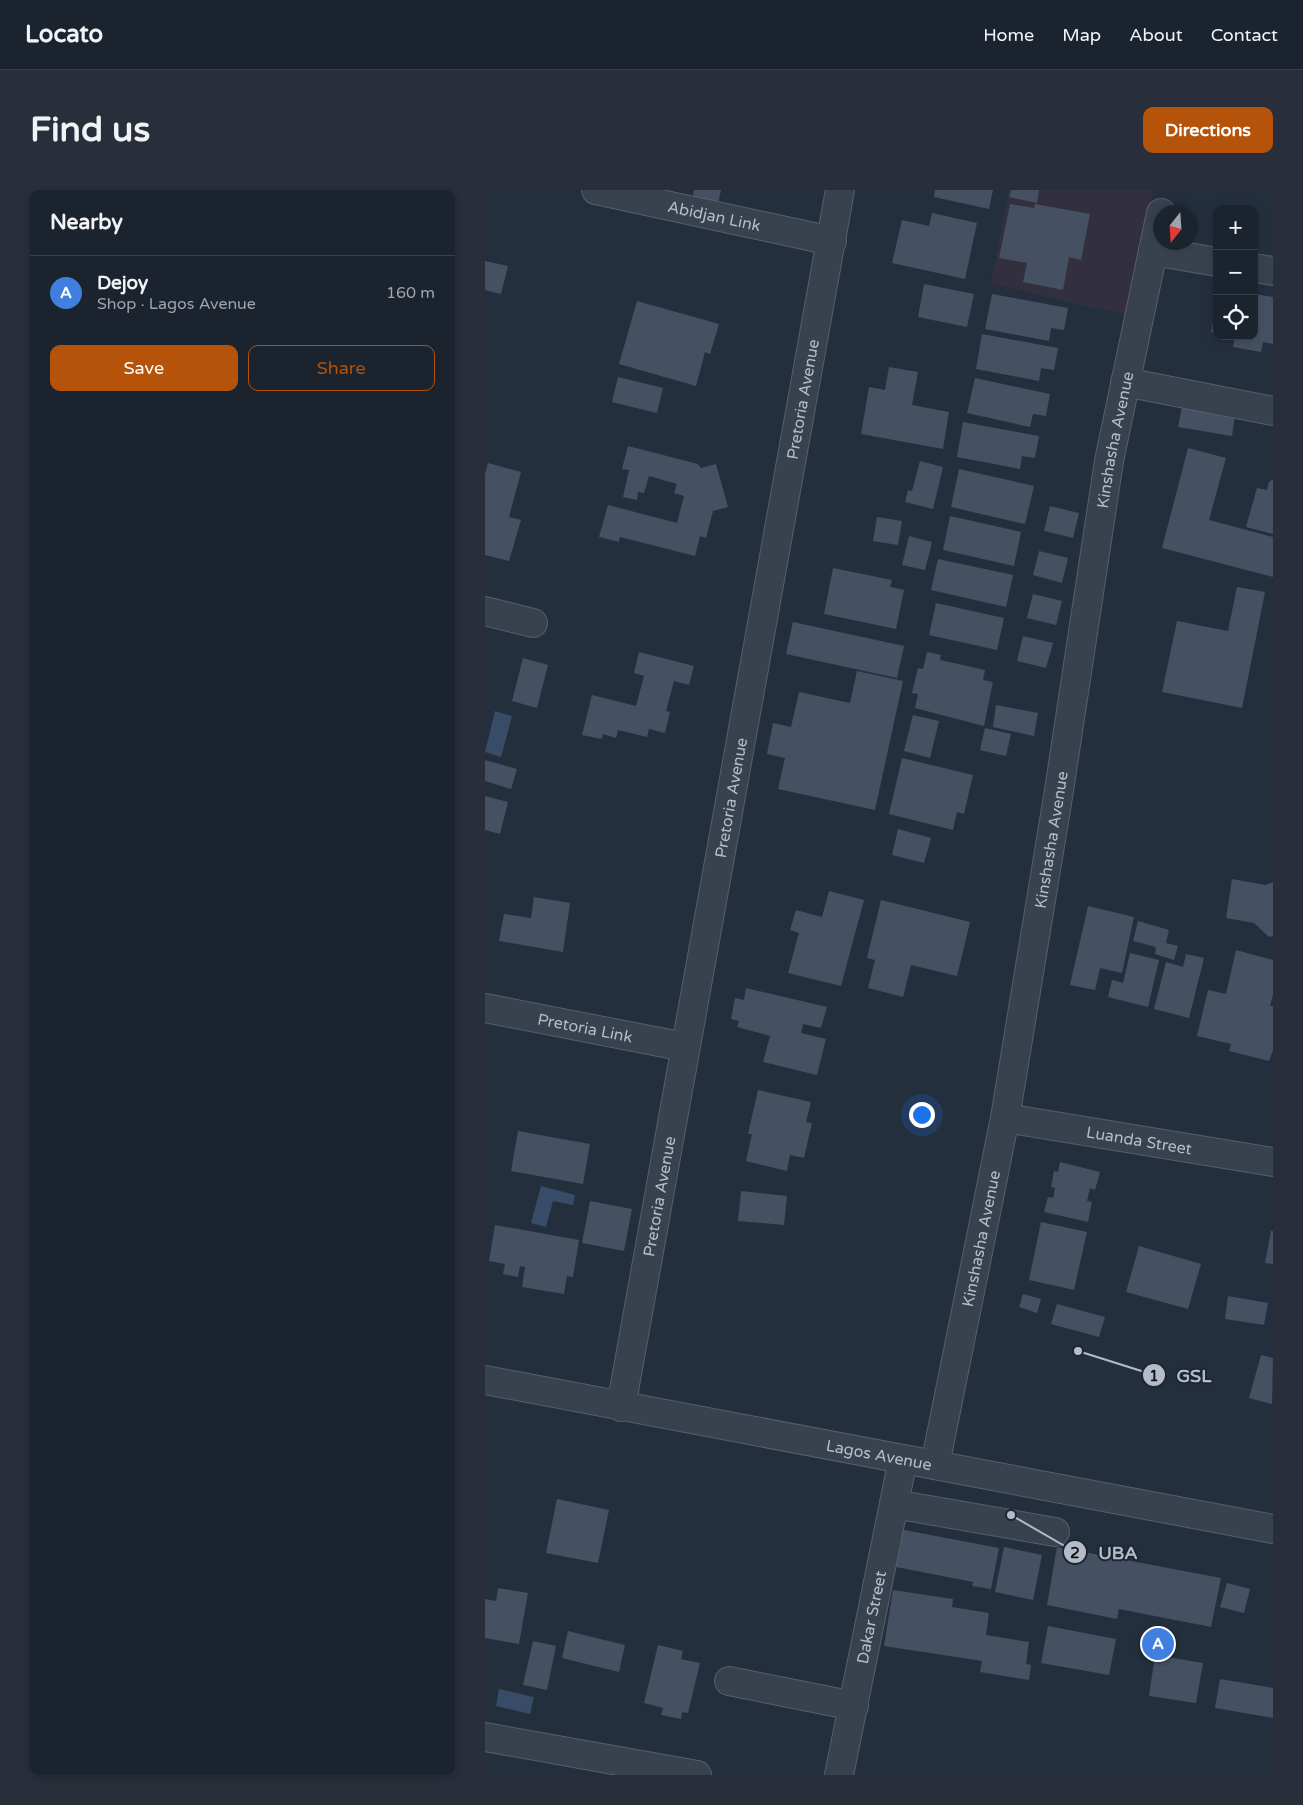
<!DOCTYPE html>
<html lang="en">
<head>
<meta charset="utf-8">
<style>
	body { margin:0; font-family:"Varela Round",sans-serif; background:#282f3a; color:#f1f3f6 }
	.controls { position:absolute; right:15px; top:15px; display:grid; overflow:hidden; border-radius:10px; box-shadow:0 2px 8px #0003 }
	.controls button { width:45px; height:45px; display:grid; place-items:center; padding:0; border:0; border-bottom:1px solid #39404a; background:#1b232e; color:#f1f3f6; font:25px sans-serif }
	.compass { position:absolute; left:668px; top:15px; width:45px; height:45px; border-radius:50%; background:#1b232e; box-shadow:0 2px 8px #0003; rotate:197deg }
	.you { position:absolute; left:436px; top:924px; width:18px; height:18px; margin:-12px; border:4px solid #fff; border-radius:50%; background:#1a73e8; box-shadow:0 0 0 8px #1a73e833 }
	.badge { display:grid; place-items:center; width:32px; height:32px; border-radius:50%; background:#b45309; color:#fff; font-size:16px; font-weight:700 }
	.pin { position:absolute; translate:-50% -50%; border:2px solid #fff; box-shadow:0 1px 5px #0006 }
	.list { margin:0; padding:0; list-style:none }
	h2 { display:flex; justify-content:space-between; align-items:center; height:65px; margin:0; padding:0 20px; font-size:21px }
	h2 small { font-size:16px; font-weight:400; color:#a0a4aa }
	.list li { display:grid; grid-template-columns:32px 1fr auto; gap:15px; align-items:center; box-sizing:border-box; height:75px; padding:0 20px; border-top:1px solid #39404a }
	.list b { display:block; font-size:19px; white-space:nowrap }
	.list p { margin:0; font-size:16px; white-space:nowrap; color:#a0a4aa }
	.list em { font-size:16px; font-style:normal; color:#a0a4aa }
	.actions { display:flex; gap:10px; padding:15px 20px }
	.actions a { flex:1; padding:11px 0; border:1px solid #b45309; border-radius:10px; text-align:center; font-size:18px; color:#b45309 }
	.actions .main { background:#b45309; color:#fff }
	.icon { flex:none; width:28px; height:28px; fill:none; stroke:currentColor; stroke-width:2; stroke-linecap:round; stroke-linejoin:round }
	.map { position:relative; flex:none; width:788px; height:1585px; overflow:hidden; border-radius:10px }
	header { display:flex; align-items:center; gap:30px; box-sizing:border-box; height:70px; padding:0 25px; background:#1b232e; border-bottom:1px solid #39404a }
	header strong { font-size:24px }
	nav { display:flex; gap:28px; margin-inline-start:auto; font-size:18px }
	.intro { display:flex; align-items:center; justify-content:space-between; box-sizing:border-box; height:120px; padding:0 30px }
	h1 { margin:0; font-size:35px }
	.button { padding:12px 22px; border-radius:10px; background:#b45309; color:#fff; font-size:18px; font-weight:700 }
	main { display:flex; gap:30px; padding:0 30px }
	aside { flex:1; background:#1b232e; border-radius:10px; box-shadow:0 2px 8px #0003 }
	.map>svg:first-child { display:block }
	.medical { fill:#32303f }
	.water { fill:#394c67 }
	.building { fill:#455162 }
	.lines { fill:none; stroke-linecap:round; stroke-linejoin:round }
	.minor-casing { stroke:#565f6c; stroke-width:30 }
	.minor { stroke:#38414e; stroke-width:28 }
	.labels { text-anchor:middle; stroke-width:4; stroke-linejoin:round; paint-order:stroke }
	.street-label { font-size:16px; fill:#b4bcc9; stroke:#1d2633 }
	.leader { fill:none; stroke:#b4bcc9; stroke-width:2 }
	.callout-dot { fill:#b4bcc9; stroke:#1d2633; stroke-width:2 }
	.mark-label { font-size:15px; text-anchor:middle; font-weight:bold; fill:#111 }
	.callout-label { font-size:18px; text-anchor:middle; font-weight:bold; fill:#b4bcc9; stroke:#1d2633; stroke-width:4; stroke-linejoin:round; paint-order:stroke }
</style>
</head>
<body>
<header>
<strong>Locato</strong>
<nav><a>Home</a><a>Map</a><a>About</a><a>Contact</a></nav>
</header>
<div class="intro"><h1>Find us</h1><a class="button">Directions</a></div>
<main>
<aside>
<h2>Nearby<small></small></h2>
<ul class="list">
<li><span class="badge" style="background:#3f7fe0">A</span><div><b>Dejoy</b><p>Shop · Lagos Avenue</p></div><em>160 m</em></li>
</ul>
<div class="actions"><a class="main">Save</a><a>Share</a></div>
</aside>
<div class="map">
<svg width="788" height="1585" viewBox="0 0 788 1585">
	<rect width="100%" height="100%" fill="#242f3e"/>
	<polygon class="medical" points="524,0 668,0 645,126 506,94"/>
	<g class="water">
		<polygon points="10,521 27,526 16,567 0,562"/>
		<polygon points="56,996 90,1005 88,1015 68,1011 61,1037 46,1033"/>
		<polygon points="14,1499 49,1507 45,1524 11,1516"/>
	</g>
	<g class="building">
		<polygon points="209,0 236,0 233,14 207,9"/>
		<polygon points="450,0 508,0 504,19 449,7"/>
		<polygon points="526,0 554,0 552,13 524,7"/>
		<polygon points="525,14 549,18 550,14 605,24 596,70 584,67 578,100 538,92 542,73 514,68"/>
		<polygon points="447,23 492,33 480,89 407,73 417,30 444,36"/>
		<polygon points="0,71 23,76 16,104 0,100"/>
		<polygon points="439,94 489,104 482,137 433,127"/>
		<polygon points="507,104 583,118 579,140 566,138 564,151 500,139"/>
		<polygon points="769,104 788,107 788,154 778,152 776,162 748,157 750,146 769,146"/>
		<polygon points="152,111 234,134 225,164 220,162 211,196 134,174"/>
		<polygon points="731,117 732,117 732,143 726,142"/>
		<polygon points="497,144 573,158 569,180 556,178 554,191 491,179"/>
		<polygon points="404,177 433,182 427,215 464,222 458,259 376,244 384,197 400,200"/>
		<polygon points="133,187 178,198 172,223 127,212"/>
		<polygon points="490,188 565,204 561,226 548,224 545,237 482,223"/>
		<polygon points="697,217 750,226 747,246 693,237"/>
		<polygon points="478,232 554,246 550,268 537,266 535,279 472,267"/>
		<polygon points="143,256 213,274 216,278 231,274 243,317 228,321 221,348 215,346 210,366 135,347 134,352 114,347 123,315 192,333 199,306 189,303 192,294 164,286 159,303 153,302 152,310 138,307 144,280 137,279"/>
		<polygon points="703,258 741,268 724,330 788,347 788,387 677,358"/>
		<polygon points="435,271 458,277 448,319 420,312 423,300 427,301"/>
		<polygon points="3,273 36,282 24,327 36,330 24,371 0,365 0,284"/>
		<polygon points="474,279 549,296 540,334 466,317"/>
		<polygon points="788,289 788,344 761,337 772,298 782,300 784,292"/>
		<polygon points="565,316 594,323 588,348 559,341"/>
		<polygon points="465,326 536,342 529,376 458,360"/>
		<polygon points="392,327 417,331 413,355 388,351"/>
		<polygon points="424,346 447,352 440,380 417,375"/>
		<polygon points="554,361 583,368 577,393 548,385"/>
		<polygon points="453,369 528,385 521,417 446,400"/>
		<polygon points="348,378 407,390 405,397 419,400 411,439 339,424"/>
		<polygon points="752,397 780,402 757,518 677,502 692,431 743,441"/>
		<polygon points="548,404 577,411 571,435 542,428"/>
		<polygon points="451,413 519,428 512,460 444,445"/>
		<polygon points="308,432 419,456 412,488 301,464"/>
		<polygon points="538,446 568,453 561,478 532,471"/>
		<polygon points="154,462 209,476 204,495 189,491 181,521 185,522 180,543 164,539 162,547 133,540 131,548 118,544 117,549 97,545 107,505 151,516 159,486 149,483"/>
		<polygon points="442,462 456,465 455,470 500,480 498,490 508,492 499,536 430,518 433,504 427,503 433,478 438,479"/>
		<polygon points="38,468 63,475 52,518 27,511"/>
		<polygon points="372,481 418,491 390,620 293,599 300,568 282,564 288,533 306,537 314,502 365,513"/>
		<polygon points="511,515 553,523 549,546 508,537"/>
		<polygon points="428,525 454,531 445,568 419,561"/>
		<polygon points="500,538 526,544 521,566 495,560"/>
		<polygon points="417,568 488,585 479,624 472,622 468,640 404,624"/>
		<polygon points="0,570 32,579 26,599 0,591"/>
		<polygon points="0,606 23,612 15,644 0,640"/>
		<polygon points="413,639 446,648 439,673 407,665"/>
		<polygon points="747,689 780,695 788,692 788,746 784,747 769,733 741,728"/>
		<polygon points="344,701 379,710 356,796 303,783 314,743 305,740 311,720 337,727"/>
		<polygon points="49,707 85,713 78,762 14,751 19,724 46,728"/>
		<polygon points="396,710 485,732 472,786 426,775 418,807 383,798 390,770 382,768"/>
		<polygon points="603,716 649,727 637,783 615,778 610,800 585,795"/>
		<polygon points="653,731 684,740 681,753 693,756 689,770 670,764 671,757 648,751"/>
		<polygon points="751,760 788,770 788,805 785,816 788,816 788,860 784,871 744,861 746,854 712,846 723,800 741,804"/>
		<polygon points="645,763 674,770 663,817 623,807 627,790 638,793"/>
		<polygon points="701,764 719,768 704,828 669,819 681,772 698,777"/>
		<polygon points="261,798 342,817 336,838 318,834 316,843 341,849 332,885 278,872 285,846 252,837 254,831 246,829 250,808 259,810"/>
		<polygon points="273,900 326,912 321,932 327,933 319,968 305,965 302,981 261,971 267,944 263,944"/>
		<polygon points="33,941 105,954 98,994 26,981"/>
		<polygon points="575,972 615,982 610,1000 605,998 602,1011 607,1012 603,1032 559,1022 563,1007 568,1008 570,998 566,997 569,981 573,982"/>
		<polygon points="256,1001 302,1006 299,1035 253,1031"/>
		<polygon points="105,1011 147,1019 139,1061 97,1053"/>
		<polygon points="556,1032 602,1042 589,1100 544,1090"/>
		<polygon points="10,1035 94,1050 88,1087 82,1086 79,1104 37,1097 40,1077 35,1076 33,1087 18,1084 20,1074 4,1071"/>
		<polygon points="786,1041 788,1041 788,1074 780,1073"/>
		<polygon points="654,1056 716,1074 703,1119 641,1102"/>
		<polygon points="538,1104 556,1109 552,1123 534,1117"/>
		<polygon points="743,1106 783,1113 779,1135 740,1129"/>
		<polygon points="572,1114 620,1127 614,1147 566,1134"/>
		<polygon points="776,1165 788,1168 787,1214 764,1208"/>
		<polygon points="72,1309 124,1320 113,1373 61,1363"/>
		<polygon points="414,1339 514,1358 506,1399 487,1396 488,1392 406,1376"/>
		<polygon points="519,1357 557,1365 548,1410 510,1402"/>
		<polygon points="572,1357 736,1388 726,1437 634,1419 632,1429 562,1415"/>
		<polygon points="742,1393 765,1399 759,1423 735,1417"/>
		<polygon points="13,1398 43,1403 34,1454 0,1448 0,1409 11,1411"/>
		<polygon points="408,1400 468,1409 467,1417 504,1423 501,1445 544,1452 541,1474 546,1475 544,1490 495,1482 497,1471 399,1456"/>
		<polygon points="563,1436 631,1449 624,1485 556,1473"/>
		<polygon points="83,1441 140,1455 134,1482 77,1468"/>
		<polygon points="48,1451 71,1456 62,1500 38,1495"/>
		<polygon points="173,1455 198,1461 196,1469 215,1473 203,1523 197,1522 196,1529 176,1525 178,1518 159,1513"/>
		<polygon points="670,1465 718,1473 711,1513 664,1506"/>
		<polygon points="735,1489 788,1498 788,1528 730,1518"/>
	</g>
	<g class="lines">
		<defs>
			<g id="minor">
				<path id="s1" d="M111,0L347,51"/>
				<polyline points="668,61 732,72"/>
				<polyline points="769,78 788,81"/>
				<polyline points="640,192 788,221"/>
				<polyline points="0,421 48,433"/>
				<path id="s2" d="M0,818L200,857"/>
				<path id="s3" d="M520,928L788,972"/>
				<path id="s4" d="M0,1190L788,1339"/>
				<path id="s5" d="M136,1217L355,0"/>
				<path id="s6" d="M450,1275L520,928L573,607L624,271L676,23"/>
				<polyline points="409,1314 570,1342"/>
				<polyline points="244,1491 369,1516"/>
				<polyline points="0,1547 212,1585"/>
				<path id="s7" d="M354,1585L418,1269"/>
			</g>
		</defs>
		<use href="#minor" class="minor-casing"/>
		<use href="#minor" class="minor"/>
	</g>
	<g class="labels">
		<g class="street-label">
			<text dy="6" stroke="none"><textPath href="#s1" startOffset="121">Abidjan Link</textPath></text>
			<text dy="6" stroke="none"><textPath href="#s5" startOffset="1024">Pretoria Avenue</textPath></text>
			<text dy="6" stroke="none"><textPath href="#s6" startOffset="1041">Kinshasha Avenue</textPath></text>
			<text dy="6" stroke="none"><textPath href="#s5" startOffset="619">Pretoria Avenue</textPath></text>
			<text dy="6" stroke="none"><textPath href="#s6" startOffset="636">Kinshasha Avenue</textPath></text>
			<text dy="6" stroke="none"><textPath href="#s2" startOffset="102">Pretoria Link</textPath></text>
			<text dy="6" stroke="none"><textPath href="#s3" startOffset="136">Luanda Street</textPath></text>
			<text dy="6" stroke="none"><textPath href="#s5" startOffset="214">Pretoria Avenue</textPath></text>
			<text dy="6" stroke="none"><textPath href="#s6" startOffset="231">Kinshasha Avenue</textPath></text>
			<text dy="6" stroke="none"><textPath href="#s4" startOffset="401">Lagos Avenue</textPath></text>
			<text dy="6" stroke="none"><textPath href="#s7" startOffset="161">Dakar Street</textPath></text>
		</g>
	</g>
	<path class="leader" d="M593 1161L669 1185M526 1325L590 1362"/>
	<g class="callout-dot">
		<circle cx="593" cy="1161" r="5"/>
		<circle cx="526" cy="1325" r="5"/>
		<circle cx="669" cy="1185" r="12"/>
		<circle cx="590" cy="1362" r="12"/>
	</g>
	<g class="mark-label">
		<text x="669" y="1191">1</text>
		<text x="590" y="1368">2</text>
	</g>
	<g class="callout-label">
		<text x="709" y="1192">GSL</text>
		<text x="633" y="1369">UBA</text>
	</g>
</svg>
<div class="controls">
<button>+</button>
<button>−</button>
<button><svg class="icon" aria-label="locate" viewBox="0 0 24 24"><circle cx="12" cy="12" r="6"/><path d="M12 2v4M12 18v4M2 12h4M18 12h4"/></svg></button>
</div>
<svg class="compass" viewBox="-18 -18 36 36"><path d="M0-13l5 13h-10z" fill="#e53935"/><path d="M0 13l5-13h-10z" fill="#a0a4aa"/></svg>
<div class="you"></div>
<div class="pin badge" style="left:673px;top:1454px;background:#3f7fe0">A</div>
</div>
</main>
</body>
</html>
